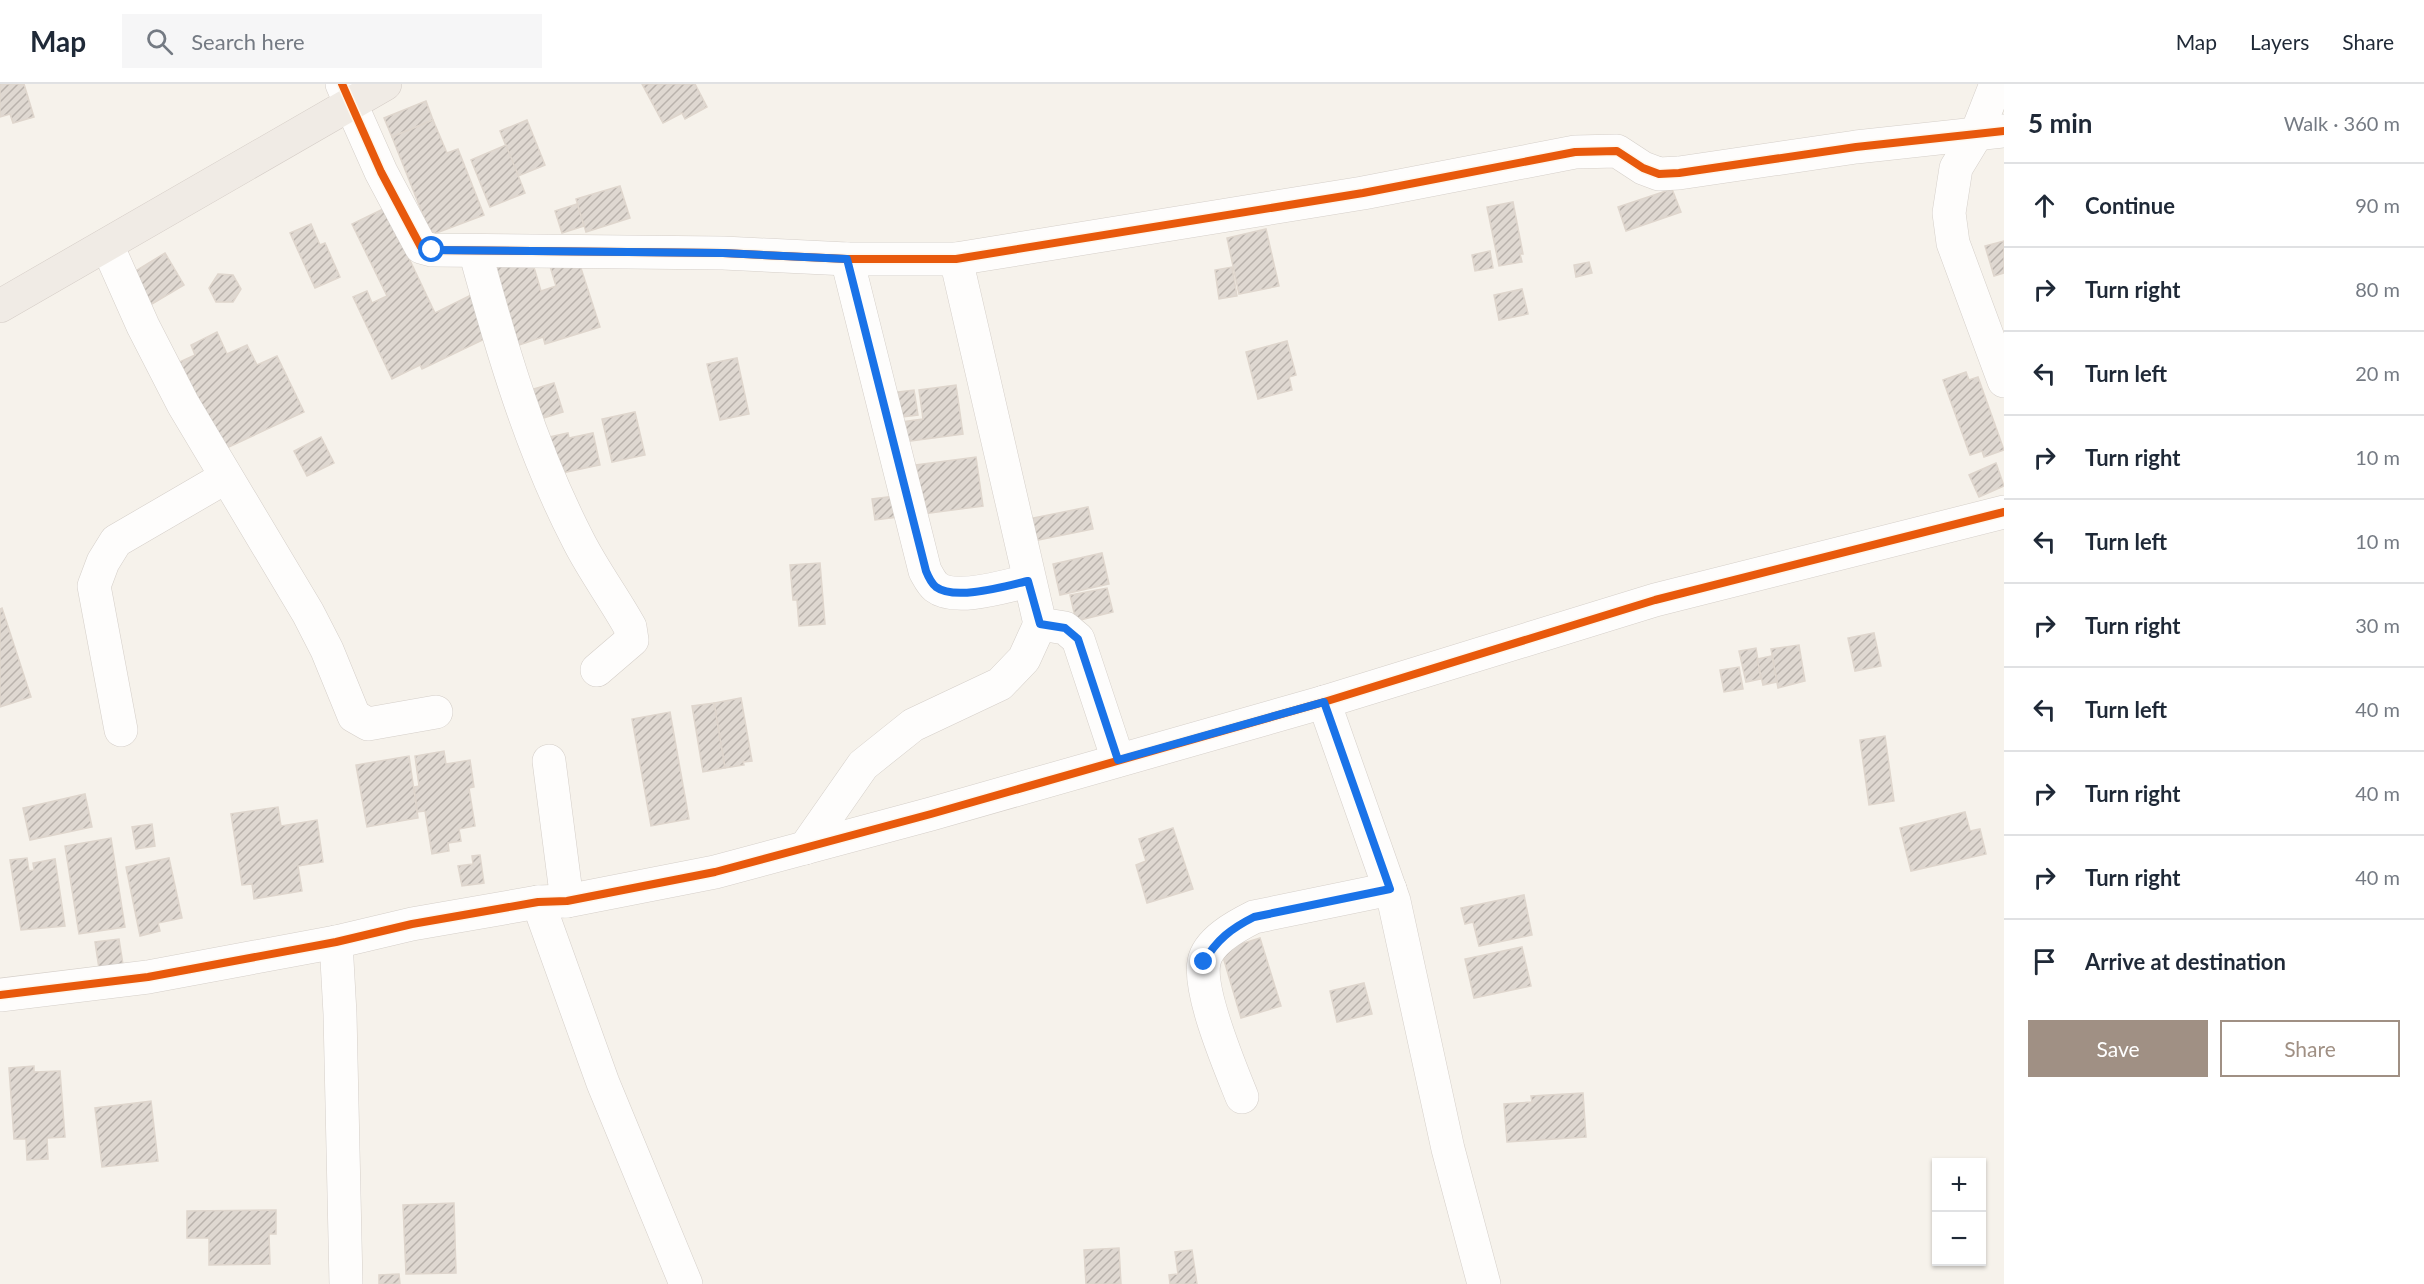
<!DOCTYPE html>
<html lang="en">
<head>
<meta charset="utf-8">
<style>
	body { margin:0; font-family:Lato,sans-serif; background:#f6f6f7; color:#1f2937 }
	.controls { position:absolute; right:18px; bottom:18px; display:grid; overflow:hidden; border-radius:0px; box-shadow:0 2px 4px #0004 }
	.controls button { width:54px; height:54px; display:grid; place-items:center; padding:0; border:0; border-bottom:2px solid #e0e1e3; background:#fff; color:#1f2937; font:30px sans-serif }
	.stop { position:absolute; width:18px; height:18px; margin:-14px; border:4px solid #1a73e8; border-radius:50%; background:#fff }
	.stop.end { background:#1a73e8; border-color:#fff; box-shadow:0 2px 6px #0008 }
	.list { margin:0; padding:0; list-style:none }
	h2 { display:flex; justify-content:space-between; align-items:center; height:78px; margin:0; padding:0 24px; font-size:26px }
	h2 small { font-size:20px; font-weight:400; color:#747a83 }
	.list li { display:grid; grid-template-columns:39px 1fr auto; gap:18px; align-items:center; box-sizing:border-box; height:84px; padding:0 24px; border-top:2px solid #e0e1e3 }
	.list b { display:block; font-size:22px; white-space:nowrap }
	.list em { font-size:20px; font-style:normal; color:#747a83 }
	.actions { display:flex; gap:12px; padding:18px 24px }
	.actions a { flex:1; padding:14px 0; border:2px solid #a09084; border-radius:0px; text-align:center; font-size:21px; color:#a09084 }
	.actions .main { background:#a09084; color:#fff }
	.icon { flex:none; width:33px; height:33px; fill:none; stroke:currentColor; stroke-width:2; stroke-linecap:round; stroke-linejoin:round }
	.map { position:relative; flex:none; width:2004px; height:1200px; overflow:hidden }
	header { display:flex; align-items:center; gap:36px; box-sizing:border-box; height:84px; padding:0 30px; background:#fff; border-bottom:2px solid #e0e1e3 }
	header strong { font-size:28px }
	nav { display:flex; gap:33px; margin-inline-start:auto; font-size:21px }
	.search { width:420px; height:54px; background:#f6f6f7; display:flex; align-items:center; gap:15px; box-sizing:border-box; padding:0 21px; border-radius:0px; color:#747a83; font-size:22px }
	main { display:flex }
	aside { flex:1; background:#fff }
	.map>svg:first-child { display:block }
	.building { fill:url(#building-hatch); stroke:#dfd6cd; stroke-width:1.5 }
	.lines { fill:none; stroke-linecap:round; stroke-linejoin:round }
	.minor-casing { stroke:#d5cfc9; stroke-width:34 }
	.trunk-casing { stroke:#d5cdc7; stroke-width:34 }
	.minor { stroke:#fefdfc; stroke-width:33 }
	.trunk { stroke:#f0ebe5; stroke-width:33 }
	.cycleway-casing { stroke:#fef7ec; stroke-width:11 }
	.cycleway { stroke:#e8590c; stroke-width:8 }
	.route { stroke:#1a73e8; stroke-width:8 }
</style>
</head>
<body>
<header>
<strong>Map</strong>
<div class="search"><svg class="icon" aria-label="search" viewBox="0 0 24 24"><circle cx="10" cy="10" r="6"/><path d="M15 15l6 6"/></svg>Search here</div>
<nav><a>Map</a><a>Layers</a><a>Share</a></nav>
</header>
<main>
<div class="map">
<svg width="2004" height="1200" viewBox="0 0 2004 1200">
	<defs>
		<pattern id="building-hatch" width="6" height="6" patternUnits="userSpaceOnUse" patternTransform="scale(1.5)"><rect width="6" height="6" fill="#dfd8d1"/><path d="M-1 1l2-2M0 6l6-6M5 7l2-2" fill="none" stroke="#b9b2ac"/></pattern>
	</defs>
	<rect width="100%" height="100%" fill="#f6f2eb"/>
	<g class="building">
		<polygon points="0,0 24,0 34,33 13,39 10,30 0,33"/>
		<polygon points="642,0 695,0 707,23 685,35 682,29 663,39"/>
		<polygon points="426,17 433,36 392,53 384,34"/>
		<polygon points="433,36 447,69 458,65 484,131 431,151 392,53"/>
		<polygon points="527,36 545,81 518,92 500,47"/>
		<polygon points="506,61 525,109 490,123 471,76"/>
		<polygon points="620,102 630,134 586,148 576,115"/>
		<polygon points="1672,105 1681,128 1626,147 1618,123"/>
		<polygon points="1513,118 1523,170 1520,170 1522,178 1499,182 1487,123"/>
		<polygon points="577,120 584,142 562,149 555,127"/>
		<polygon points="385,124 435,229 471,211 491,252 422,285 420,281 392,295 353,213 367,207 372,219 387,212 352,140"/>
		<polygon points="311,140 320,161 325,159 340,193 315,204 290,149"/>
		<polygon points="1266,145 1279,202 1239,210 1227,154"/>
		<polygon points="2004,157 2004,189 1994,192 1985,162"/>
		<polygon points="1490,167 1493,184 1475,187 1472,171"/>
		<polygon points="165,169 184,201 147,223 129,191"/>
		<polygon points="489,178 533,180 541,207 556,202 549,179 579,178 600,243 545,260 543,253 516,262"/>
		<polygon points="1589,178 1592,189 1576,193 1574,181"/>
		<polygon points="1232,183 1237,212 1219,215 1215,186"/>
		<polygon points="218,190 233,191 241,205 233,218 216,218 209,204"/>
		<polygon points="1522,205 1528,230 1499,236 1494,211"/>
		<polygon points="217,248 227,270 247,261 257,281 277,272 304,328 216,369 175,280 195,271 191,261"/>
		<polygon points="1287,257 1296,291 1289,293 1292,306 1258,315 1246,268"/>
		<polygon points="737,274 749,330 720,336 707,280"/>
		<polygon points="1966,288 1969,296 1978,293 2004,366 1984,373 1982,367 1970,371 1943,296"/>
		<polygon points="554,299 563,328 537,336 527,307"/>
		<polygon points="956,301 963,350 896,359 894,339 923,335 919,306"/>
		<polygon points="914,306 918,331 894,334 890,309"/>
		<polygon points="635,328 645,371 612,378 602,335"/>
		<polygon points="568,349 569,354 593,349 600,381 557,390 549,353"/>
		<polygon points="321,353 334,379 307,392 294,367"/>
		<polygon points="976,373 983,422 923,430 916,381"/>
		<polygon points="1996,379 2004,402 1979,413 1969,391"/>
		<polygon points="895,412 898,433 875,436 872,415"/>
		<polygon points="1088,423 1093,445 1033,457 1028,435"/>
		<polygon points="1102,469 1109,500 1060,511 1053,480"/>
		<polygon points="820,479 825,540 799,542 797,516 793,516 790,481"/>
		<polygon points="1107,504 1113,528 1076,537 1070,511"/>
		<polygon points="2,524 31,613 0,623 0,525"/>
		<polygon points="1874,549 1881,582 1855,587 1848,554"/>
		<polygon points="1799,561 1805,597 1778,604 1771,565"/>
		<polygon points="1756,564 1761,595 1746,598 1739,567"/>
		<polygon points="1772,572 1777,598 1763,601 1757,575"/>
		<polygon points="1739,583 1743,605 1724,608 1720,586"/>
		<polygon points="741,614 752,677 743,678 744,681 725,684 714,619"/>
		<polygon points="714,619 725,684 703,688 692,622"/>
		<polygon points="670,628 689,735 651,742 632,635"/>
		<polygon points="1885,652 1894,717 1869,721 1860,656"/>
		<polygon points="444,667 446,680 470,676 474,703 469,704 475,742 459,745 461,757 448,759 449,767 432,770 425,727 417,728 414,703 419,702 415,672"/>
		<polygon points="409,672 418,734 367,743 356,681"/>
		<polygon points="85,710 92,743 30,756 23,724"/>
		<polygon points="278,723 281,742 317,736 323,778 298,782 302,807 254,815 252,800 242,801 231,730"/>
		<polygon points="1965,728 1970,747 1980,745 1986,770 1911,787 1900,744"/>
		<polygon points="152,740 155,762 136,765 132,743"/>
		<polygon points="1173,744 1193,805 1147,819 1136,781 1146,777 1139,755"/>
		<polygon points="111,754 125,843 79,850 65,762"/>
		<polygon points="480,771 484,799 462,802 458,782 473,780 472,772"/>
		<polygon points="27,774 29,787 34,786 33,779 55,775 65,842 21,846 10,776"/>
		<polygon points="169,774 182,834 158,839 160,847 140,852 126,783"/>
		<polygon points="1524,811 1532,851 1479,862 1473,838 1465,840 1461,824"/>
		<polygon points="1260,854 1281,922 1241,934 1221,866"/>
		<polygon points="119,855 124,887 100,891 95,858"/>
		<polygon points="1522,863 1531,902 1474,914 1465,875"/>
		<polygon points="1364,899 1372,930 1337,938 1330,907"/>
		<polygon points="34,982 34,988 60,987 65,1053 47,1054 48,1075 27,1076 26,1055 14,1055 9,984"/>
		<polygon points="1583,1009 1586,1053 1507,1058 1504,1020 1532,1018 1531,1012"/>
		<polygon points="151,1017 158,1077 102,1083 95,1024"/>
		<polygon points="454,1119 456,1189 406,1190 403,1121"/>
		<polygon points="276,1126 276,1150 269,1150 270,1180 209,1181 209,1154 187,1154 187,1127"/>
		<polygon points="1119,1164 1121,1200 1086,1200 1084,1166"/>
		<polygon points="1192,1166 1197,1200 1170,1200 1169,1191 1178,1190 1175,1168"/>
		<polygon points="399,1190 400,1200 379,1200 379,1191"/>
	</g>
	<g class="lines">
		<defs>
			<g id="minor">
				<polyline points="342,0 381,88 414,150 421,163 432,166 723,169 847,175 956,175 1363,109 1575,68 1617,67 1643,84 1659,90 1679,89 1856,63 2004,47"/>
				<polyline points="1996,0 1976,51 1956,84 1949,129 1953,159 2004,297"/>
				<polyline points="107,161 143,242 183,320 308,529 327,566 354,632 368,640 436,628"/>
				<path d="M475,167C502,266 531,365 578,456C593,486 614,514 630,543L632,556L597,586"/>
				<path d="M847,175L925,487C928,492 931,499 936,503C955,518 1006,502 1028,497"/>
				<polyline points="956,175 1040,540 1065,544 1078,555 1118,676"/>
				<polyline points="1324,618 1394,817 1448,1065 1484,1200"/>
				<polyline points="121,646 94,502 103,478 116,457 226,393"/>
				<polyline points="549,677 567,817"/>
				<polyline points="805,764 863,681 913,641 1000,600 1024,575 1040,540"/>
				<polyline points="538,818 603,999 686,1200"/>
				<polyline points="336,858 340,930 346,1200"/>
				<polyline points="0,911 148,893 336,858 412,840 538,818 567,817 715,788 931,730 1324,618 1655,516 2004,428"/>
				<path d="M1242,1013C1230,983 1198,908 1204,878C1208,857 1236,842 1254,833L1390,805"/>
			</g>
			<polyline id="trunk" points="0,222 385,0"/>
		</defs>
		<use href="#minor" class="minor-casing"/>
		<use href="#trunk" class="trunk-casing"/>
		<use href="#minor" class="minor"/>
		<use href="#trunk" class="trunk"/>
		<defs>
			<g id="cycleway">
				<polyline points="342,0 381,88 414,150 421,163 432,166 723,169 847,175 956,175 1363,109 1575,68 1617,67 1643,84 1659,90 1679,89 1856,63 2004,47"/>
				<polyline points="0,911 148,893 336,858 412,840 538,818 567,817 715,788 931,730 1324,618 1655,516 2004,428"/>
			</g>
		</defs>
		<use href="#cycleway" class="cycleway-casing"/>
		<use href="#cycleway" class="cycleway"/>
	</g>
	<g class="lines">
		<path class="route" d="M432,166L723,169L847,175L926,487C928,492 931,499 936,503C955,517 1006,502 1028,497L1040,540L1065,544L1078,555L1118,676L1324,618L1390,805L1254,833C1232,844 1216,856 1204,878"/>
	</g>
</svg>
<div class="controls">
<button>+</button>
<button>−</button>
</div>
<div class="stop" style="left:432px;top:166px"></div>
<div class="stop end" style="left:1204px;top:878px"></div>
</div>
<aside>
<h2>5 min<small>Walk · 360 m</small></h2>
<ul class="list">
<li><svg class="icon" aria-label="ahead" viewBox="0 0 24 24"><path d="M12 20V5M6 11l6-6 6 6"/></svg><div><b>Continue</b></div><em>90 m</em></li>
<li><svg class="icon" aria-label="right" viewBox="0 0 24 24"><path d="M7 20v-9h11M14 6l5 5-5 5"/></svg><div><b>Turn right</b></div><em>80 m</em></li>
<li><svg class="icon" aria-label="left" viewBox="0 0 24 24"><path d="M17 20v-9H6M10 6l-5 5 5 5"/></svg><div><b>Turn left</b></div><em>20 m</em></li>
<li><svg class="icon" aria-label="right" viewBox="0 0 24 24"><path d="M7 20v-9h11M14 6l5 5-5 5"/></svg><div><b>Turn right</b></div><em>10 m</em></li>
<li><svg class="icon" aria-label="left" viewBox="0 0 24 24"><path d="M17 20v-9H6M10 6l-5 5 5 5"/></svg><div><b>Turn left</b></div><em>10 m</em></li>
<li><svg class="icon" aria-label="right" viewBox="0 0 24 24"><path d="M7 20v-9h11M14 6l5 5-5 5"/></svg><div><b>Turn right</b></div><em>30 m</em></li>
<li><svg class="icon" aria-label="left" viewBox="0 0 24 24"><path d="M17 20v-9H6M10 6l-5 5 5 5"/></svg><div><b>Turn left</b></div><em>40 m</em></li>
<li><svg class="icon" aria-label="right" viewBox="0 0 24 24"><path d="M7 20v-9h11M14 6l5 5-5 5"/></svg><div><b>Turn right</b></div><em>40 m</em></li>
<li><svg class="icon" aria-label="right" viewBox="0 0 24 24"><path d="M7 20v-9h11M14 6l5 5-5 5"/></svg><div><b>Turn right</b></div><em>40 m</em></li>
<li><svg class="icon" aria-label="arrive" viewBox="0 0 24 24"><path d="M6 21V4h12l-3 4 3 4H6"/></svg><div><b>Arrive at destination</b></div></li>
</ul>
<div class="actions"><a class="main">Save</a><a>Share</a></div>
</aside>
</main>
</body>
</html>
